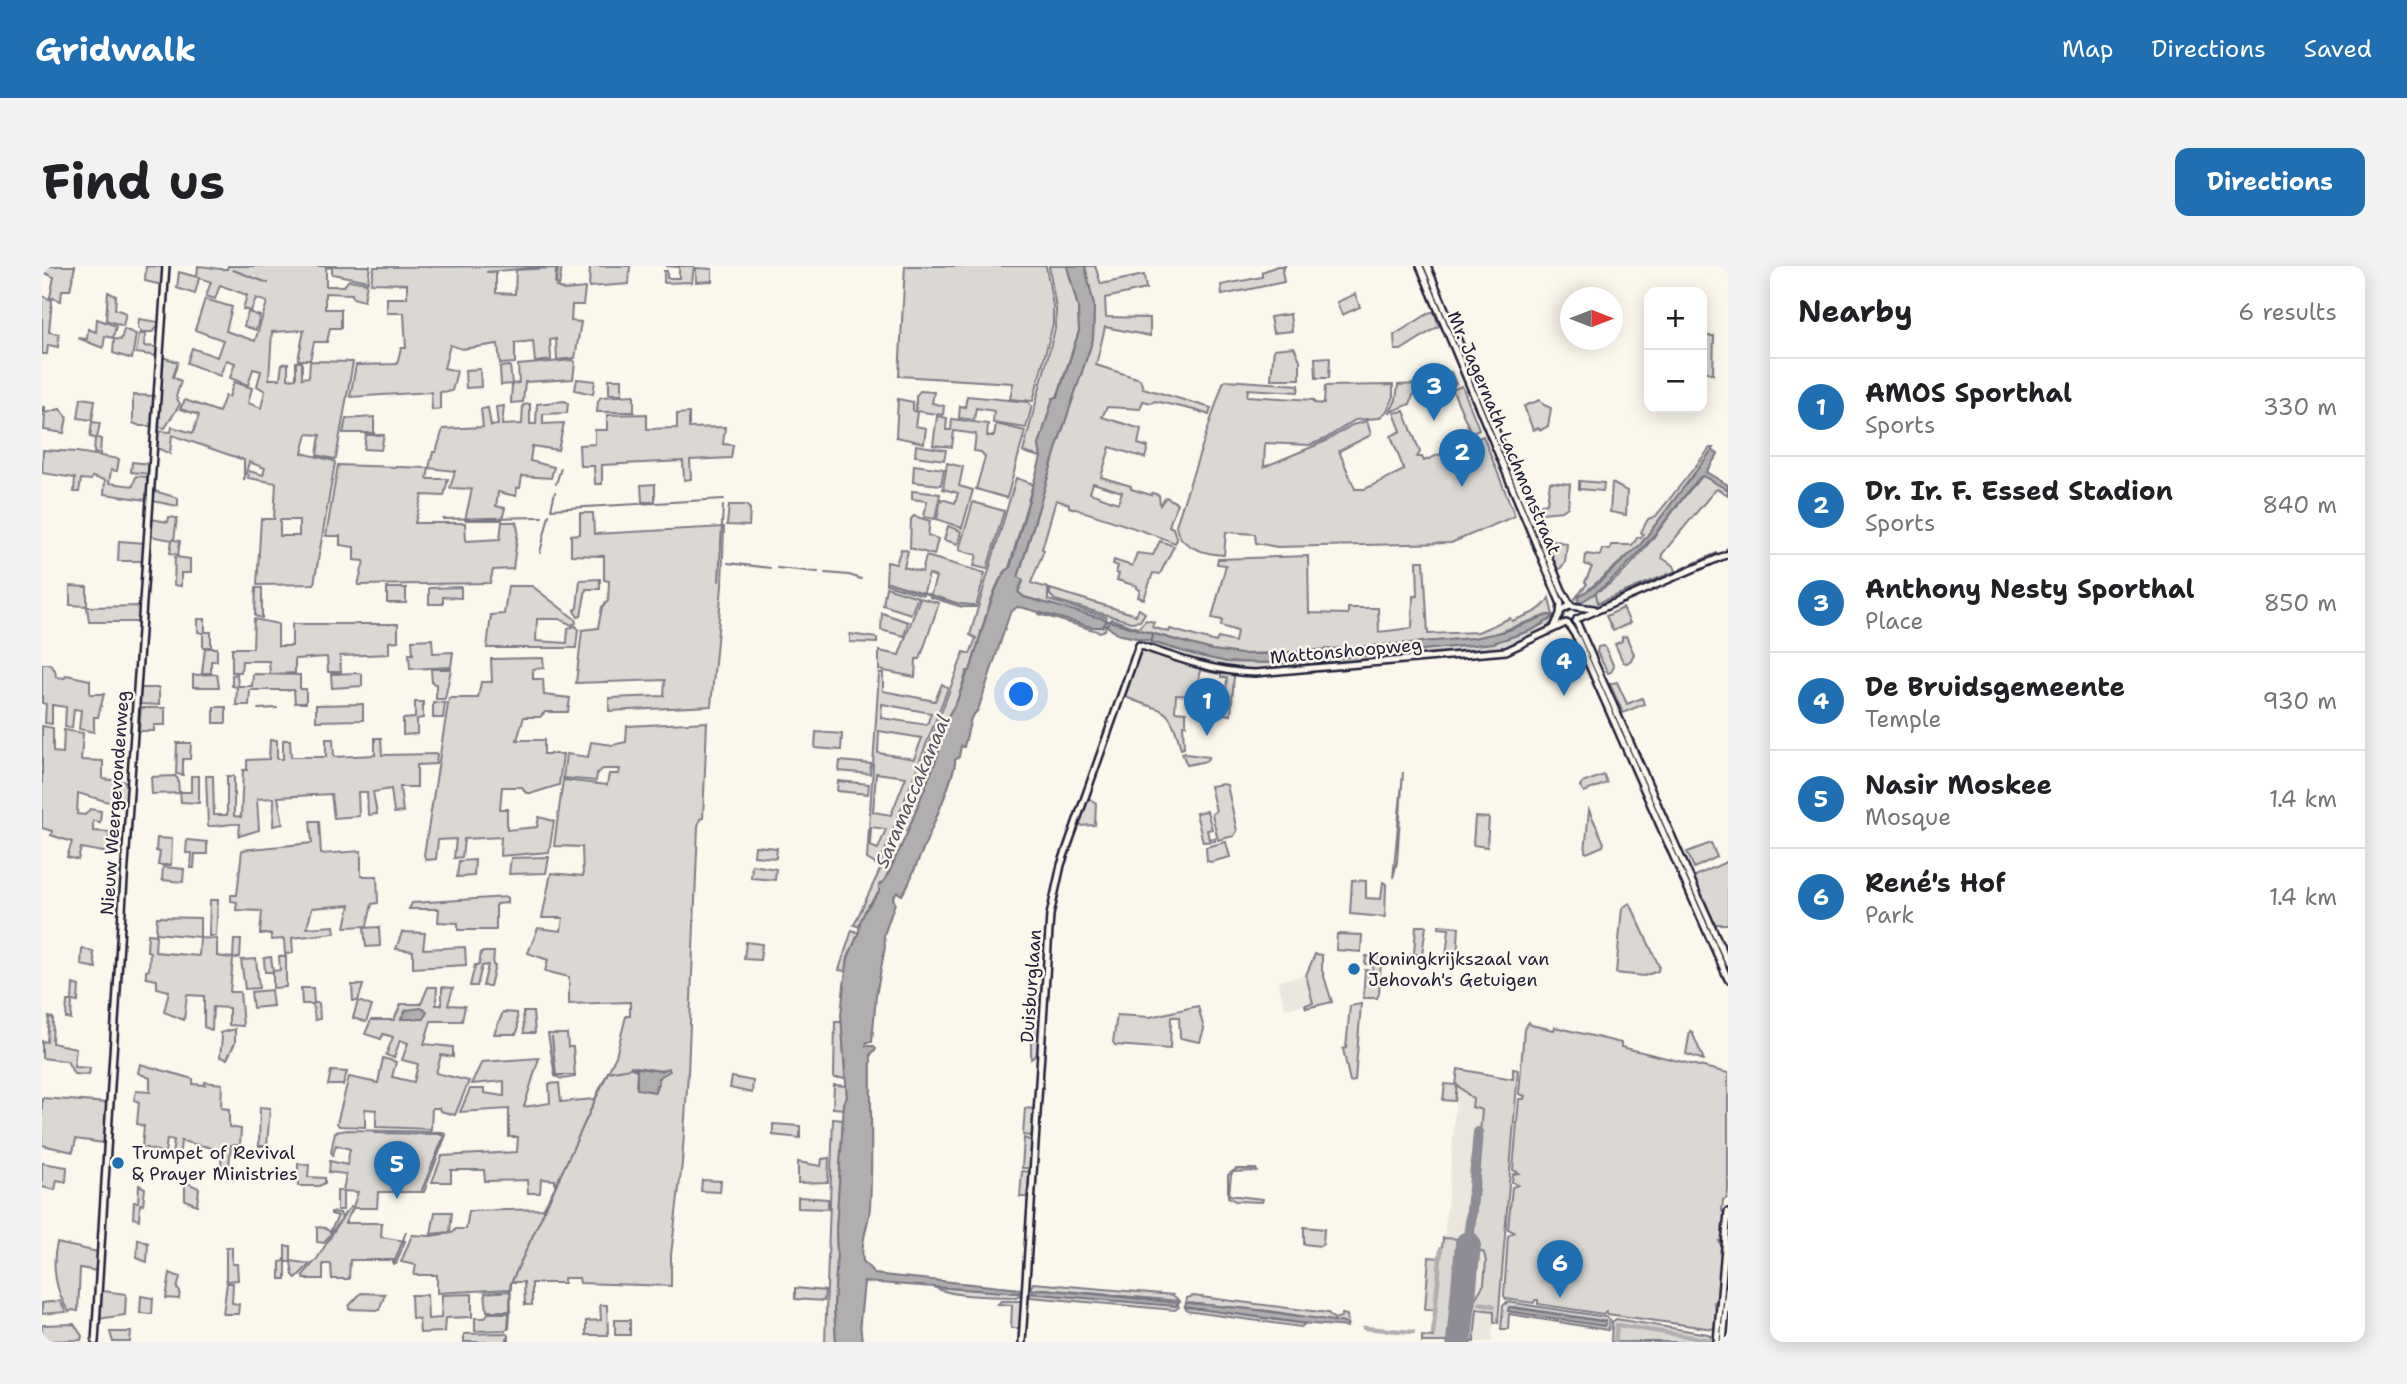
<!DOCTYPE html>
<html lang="en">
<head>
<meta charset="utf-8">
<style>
	body { margin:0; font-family:"Shantell Sans",sans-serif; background:#f2f2f2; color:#202124 }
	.controls { position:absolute; right:21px; top:21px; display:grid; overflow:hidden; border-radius:14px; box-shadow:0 4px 18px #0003 }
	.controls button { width:63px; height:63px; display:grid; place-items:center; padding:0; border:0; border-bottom:2px solid #e0e0e0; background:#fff; color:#202124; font:35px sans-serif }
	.compass { position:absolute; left:1518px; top:21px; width:63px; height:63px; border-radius:50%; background:#fff; box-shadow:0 4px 18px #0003; rotate:90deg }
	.you { position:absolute; left:980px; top:429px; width:24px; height:24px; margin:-18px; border:5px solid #fff; border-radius:50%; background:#1a73e8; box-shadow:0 0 0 10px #1a73e833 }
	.badge { display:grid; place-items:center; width:46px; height:46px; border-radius:50%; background:#1f6fb2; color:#fff; font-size:23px; font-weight:700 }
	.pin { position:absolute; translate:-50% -58px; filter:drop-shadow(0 2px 4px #0008) }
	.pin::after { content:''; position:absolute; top:37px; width:24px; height:21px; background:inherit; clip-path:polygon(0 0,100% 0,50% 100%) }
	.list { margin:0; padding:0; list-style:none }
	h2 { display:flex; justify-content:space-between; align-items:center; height:91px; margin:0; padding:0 28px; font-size:30px }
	h2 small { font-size:23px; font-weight:400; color:#757577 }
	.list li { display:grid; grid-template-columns:46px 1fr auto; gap:21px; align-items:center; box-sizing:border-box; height:98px; padding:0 28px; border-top:2px solid #e0e0e0 }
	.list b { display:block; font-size:26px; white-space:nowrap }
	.list p { margin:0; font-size:23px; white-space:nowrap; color:#757577 }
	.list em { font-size:23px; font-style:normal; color:#757577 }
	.map { position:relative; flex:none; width:1686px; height:1076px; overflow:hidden; border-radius:14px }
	header { display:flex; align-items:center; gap:42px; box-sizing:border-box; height:98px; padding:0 35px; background:#1f6fb2; color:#fff }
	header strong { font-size:33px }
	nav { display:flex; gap:38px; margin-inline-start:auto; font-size:24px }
	.intro { display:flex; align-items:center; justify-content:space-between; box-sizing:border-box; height:168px; padding:0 42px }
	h1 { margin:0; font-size:49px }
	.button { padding:18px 32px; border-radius:14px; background:#1f6fb2; color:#fff; font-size:24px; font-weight:700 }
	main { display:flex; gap:42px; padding:0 42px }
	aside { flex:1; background:#fff; border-radius:14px; box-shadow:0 4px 18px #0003 }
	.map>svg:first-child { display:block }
	.built { fill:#ebe7df }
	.green { fill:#dbd8d3; stroke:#7e7d87; stroke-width:2; fill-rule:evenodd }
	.water { fill:#b1aeb0; stroke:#787681; stroke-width:2 }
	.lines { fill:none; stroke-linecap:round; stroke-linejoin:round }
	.stream { stroke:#787681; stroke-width:2 }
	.canal { stroke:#b1aeb0; stroke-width:4.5 }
	.taxiway { stroke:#8e8c94; stroke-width:10 }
	.runway { stroke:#8e8c94; stroke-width:26 }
	.secondary-casing { stroke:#22223b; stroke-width:10 }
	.secondary { stroke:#fbf7ec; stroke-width:5 }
	.poi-dot { fill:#1f6fb2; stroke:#fbf7ec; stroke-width:2.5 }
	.labels { text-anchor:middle; stroke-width:5; stroke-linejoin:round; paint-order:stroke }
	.street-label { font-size:18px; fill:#22223b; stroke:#fbf7ec }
	.poi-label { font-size:18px; fill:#22223b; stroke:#fbf7ec; text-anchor:start }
	.water-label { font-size:19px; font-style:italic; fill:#545364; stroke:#fbf7ec }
</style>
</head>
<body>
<header>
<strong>Gridwalk</strong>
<nav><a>Map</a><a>Directions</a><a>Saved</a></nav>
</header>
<div class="intro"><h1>Find us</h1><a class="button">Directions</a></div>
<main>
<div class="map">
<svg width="1686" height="1076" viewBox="0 0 1686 1076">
	<rect width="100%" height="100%" fill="#fbf7ec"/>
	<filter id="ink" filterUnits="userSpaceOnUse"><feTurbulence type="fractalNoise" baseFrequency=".0143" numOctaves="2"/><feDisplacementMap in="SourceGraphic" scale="14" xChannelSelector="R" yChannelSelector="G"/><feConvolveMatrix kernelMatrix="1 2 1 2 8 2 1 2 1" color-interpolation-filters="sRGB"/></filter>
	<g filter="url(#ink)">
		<g class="built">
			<polygon points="1264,709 1271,737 1243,743 1236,715"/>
			<polygon points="1416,803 1472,814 1450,1076 1391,1076 1407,922"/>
		</g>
		<g class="green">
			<polygon points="0,0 33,0 28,24 20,24 19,35 8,31 12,11 1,6 0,8"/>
			<polygon points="104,0 121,1 120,19 103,15"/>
			<path d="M156,0C166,0 176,4 185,3L186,0H328L326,15L290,8V1L284,2V20H302L307,14L325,17L322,35L311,32L310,28L283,27V43H299V62H288L285,76H272L268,94H256L262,64L230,66L227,113H238L240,98L246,97V113L254,112V96H260V112L267,111L268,95L311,96L294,192L292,193L275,189L278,169L265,168L260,187L292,195L293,197L272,318L215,319L219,253H232L234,217L206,212L207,205L221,209L223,202L207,196L202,214V194L130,169L128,188L113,181L115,165L129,166L130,161L151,167L157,149L138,143L143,134L177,146L183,130L187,131L192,116L210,122L206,137L219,142L223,125L215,120L219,105L211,103L206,119L188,112L193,97L184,94L178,110L145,97L150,82L175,91L181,74L153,64L163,33L190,41L184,65L213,75L225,36L214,32L209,45L201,43L205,29L178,19L173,33L164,30L169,16L157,12L153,28L135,22L137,6L155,11ZM238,254H257V270H238Z"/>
			<polygon points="513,0 444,6 454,6 454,27 473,28 474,4 510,2 514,4 513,18 514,21 522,24 543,22 541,39 530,39 529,55 539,56 533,92 515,94 514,73 508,74 509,94 493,96 491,75 473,77 473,97 458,98 456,78 420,83 408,79 402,102 415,105 410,125 398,126 398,143 390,144 389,126 308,131 314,99 355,98 359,82 364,82 362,47 345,47 345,32 365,32 365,18 329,17 332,1 520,0 517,20 514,17 516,4"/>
			<polygon points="548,0 588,0 587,18 547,21"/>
			<polygon points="624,0 652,0 650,16 622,17 622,5 625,5 625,12 637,12 637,1"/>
			<polygon points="863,0 1004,0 1011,40 1011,58 991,135 968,133 971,117 857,110"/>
			<polygon points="1007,0 1025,0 1036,41 1037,65 1015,131 1011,132 997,179 999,191 981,186 1013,63 1014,43"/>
			<path d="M1043,0H1053L1059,18L1102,9L1104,23L1063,32L1064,51L1108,52V70L1063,61L1054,99L1098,113L1101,122L1169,142L1167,149C1151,142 1131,140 1113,135L1110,137L1101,135L1098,143L1065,141L1060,151L1099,163L1096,178L1106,181L1103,192L1068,181L1059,211L1089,220V223L1109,229L1110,227L1117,229L1118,239L1124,231L1135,237L1127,260L1131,262L1135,274L1133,277C1098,263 1062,252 1027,241V238L1014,234L1000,283L1002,284L989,317L1006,322V334L1064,351L1065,355L982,331L976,326L981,316L976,312L1016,177L1051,73L1052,40ZM1051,217L1080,226L1076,237L1048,227Z"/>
			<polygon points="1235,0 1243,0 1240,5 1242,16 1180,29 1179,19 1220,11 1220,6"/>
			<polygon points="654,2 670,3 670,15 654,16"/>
			<polygon points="66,26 74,30 73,43 84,47 81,60 64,54"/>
			<polygon points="1313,28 1318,41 1300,49 1295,36"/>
			<polygon points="0,30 10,34 7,66 17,68 16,81 6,79 5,88 0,88"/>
			<polygon points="206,46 218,50 214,64 202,60"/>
			<polygon points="1389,46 1392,46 1397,60 1359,84 1353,84 1352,69"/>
			<polygon points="1248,48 1250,65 1231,67 1228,51"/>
			<polygon points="55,53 74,60 71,72 63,70 61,82 36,72 45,73 46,63 54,66"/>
			<polygon points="97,53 117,56 117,59 110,66 99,66 96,61"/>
			<polygon points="82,63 94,68 90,93 71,87 72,73 79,74"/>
			<polygon points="97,68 103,68 102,80 115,81 115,90 94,87"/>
			<polygon points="1661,70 1672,70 1671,108 1660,104"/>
			<polygon points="1252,81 1258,94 1258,113 1229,113 1232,83"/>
			<polygon points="120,91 136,96 131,111 139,115 134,131 138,138 123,162 115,161"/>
			<polygon points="1288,91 1287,112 1274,112 1273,92"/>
			<polygon points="531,94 533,96 531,113 483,116 481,136 469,137 470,118 459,119 458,101 468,100 470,118 477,117 476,99"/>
			<polygon points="438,103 439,121 424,122 423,104"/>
			<polygon points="1409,106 1414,118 1400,124 1392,120 1371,129 1368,138 1348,146 1354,134 1356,119 1377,118"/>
			<polygon points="535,113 553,115 551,128 533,124"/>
			<rect x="567" y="113" width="13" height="15"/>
			<path d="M1184,114L1257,119L1256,126L1206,123L1205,130L1272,134V137L1282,138L1283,120L1351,119V133L1345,145L1337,152L1313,154L1283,173L1268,179L1223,177L1222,201L1284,175L1310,159L1325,155L1329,169L1297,185L1313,223H1323L1362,204L1349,170L1359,165L1352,147L1362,145L1378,186L1375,191H1380L1382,195L1441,170L1473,250L1409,277L1235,281L1214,277L1213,268L1184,266L1182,289C1163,288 1136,281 1134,259L1181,117Z"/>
			<polygon points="1420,120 1437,163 1429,167 1411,125 1412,123"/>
			<polygon points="878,125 892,126 890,137 902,140 901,149 874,145 874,130"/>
			<polygon points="91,129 113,130 110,160 98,160 91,157"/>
			<polygon points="592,129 592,146 555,146 556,135 559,131"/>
			<polygon points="925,130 986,136 990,140 984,162 951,157 952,145 934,142 932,154 917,152 918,140 923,141"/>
			<polygon points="39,132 53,134 50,154 36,152"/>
			<polygon points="856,133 871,136 871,144 875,147 873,160 884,162 882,177 854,171"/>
			<polygon points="1498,134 1502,139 1509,142 1506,160 1499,164 1496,162 1491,164 1482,140"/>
			<polygon points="523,135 526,137 525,147 501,148 501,158 522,157 516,184 490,180 488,195 512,201 509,212 480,210 478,222 475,222 474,230 456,226 454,240 463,242 460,254 423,254 430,223 408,222 413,205 387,202 385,213 406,213 402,230 380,229 373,257 423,257 424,275 458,273 460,256 474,256 476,264 471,303 451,304 448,317 316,319 322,295 312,294 312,281 298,279 298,270 284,270 296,199 387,202 391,186 394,186 401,163 441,161 439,143 446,142 449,160 456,159 454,141 462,140 460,159 480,158 481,139 488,138 488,158 494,158 495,138"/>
			<polygon points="0,141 3,141 3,147 18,143 25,151 22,167 2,164 3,150 0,149"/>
			<polygon points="647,147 647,162 683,161 681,178 691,179 689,192 648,194 649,213 642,214 641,195 560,199 560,218 553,218 552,200 538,200 537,179 553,178 553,164 565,164 565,149 605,148 605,163 635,162 635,148"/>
			<polygon points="895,150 905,152 904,164 909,164 910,153 946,158 945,170 952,170 954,158 983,165 965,232 934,223 943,191 939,186 932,185 934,168 912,165 910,181 891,179"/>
			<polygon points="332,151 332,167 301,167 304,153"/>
			<polygon points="50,156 58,157 55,172 59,173 58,188 52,187 53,172 48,171"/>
			<polygon points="324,169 342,169 339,184 322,183"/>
			<polygon points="874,179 904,184 902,194 873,190"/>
			<path d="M1668,182H1672L1598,279L1540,329C1585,327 1629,238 1661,210L1686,224V229L1676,223L1673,224L1620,288V292L1632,300L1635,308L1552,342L1540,341L1531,335L1545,318L1543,316L1550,301L1543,298L1544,288L1558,290L1560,283L1568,284L1569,279H1590L1596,271L1599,272L1601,268L1599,266L1606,253L1614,250Z"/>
			<polygon points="1,184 35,186 77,193 75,205 69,204 67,217 91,220 94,210 105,211 105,234 62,228 63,214 50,211 49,214 39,213 37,226 32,226 33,212 0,207"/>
			<polygon points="90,196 108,198 107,208 89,206"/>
			<polygon points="905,197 921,201 917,220 931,224 920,262 895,253 899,233 913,237 916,227 901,223"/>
			<polygon points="872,199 902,203 899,219 871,216"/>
			<path d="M974,212L991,218L967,302C951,311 935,384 928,405H925L915,435L902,457L896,489L866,565L856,561L922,386L928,388L934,372L928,369Z"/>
			<polygon points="1537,215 1562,217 1561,225 1537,223"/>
			<polygon points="1508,216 1528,218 1526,241 1520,245 1491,248 1480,221 1486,219 1495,239 1505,237"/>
			<polygon points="1570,217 1585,225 1584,249 1568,246"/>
			<polygon points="613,218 613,236 600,236 599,219"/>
			<polygon points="112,225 136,232 136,240 110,235"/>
			<polygon points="870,225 898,228 893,253 882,251 885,235 870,233"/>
			<polygon points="931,236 962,245 945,303 932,300 935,289 917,284"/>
			<polygon points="687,239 704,239 708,243 707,260 685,259"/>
			<polygon points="538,247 551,247 552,268 682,261 680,320 669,440 567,445 567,432 622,430 623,414 534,417 540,364 556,362 560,341 566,335 567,315 562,314 562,290 529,289 529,269 538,268"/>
			<polygon points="872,250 888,255 886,269 896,273 892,289 868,282 869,253"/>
			<polygon points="127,251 135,252 132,274 138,275 136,289 128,287 130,274 108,270 109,253 126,256"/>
			<polygon points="906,260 919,265 916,278 902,274"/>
			<polygon points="1505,272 1525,278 1523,297 1516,305 1505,280"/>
			<polygon points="77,275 103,277 102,295 76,295"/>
			<polygon points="1118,275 1132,280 1118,308 1111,307 1102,333 1096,331 1098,324 1095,322 1095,320 1075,314 1077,308 1074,307 1076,300 1071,298 1072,294 1090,300 1095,287 1111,289"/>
			<polygon points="859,283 866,285 862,301 880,306 884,290 943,307 934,341 920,341 888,331 894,311 887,308 881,329 844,318 845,296 854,298"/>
			<path d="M1266,290L1267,347L1306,348V342H1336L1337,366L1370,362L1371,330H1376L1375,295H1382L1386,368L1436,366L1468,352L1470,355C1484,349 1499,347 1507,332L1511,349H1505L1452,368L1432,372L1241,387L1198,388L1170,384L1067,355L1069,353L1096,362L1104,354L1112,356L1110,361L1127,366L1128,363L1174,376L1176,372L1193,376L1195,365L1179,360L1180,354L1170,352L1184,299L1175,298L1176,293Z"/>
			<polygon points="133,291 148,293 148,307 139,307 139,320 132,319"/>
			<polygon points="558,313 558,323 544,323 539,350 536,351 532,345 535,342 538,314"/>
			<polygon points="28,320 45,321 45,340 28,339"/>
			<polygon points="466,320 490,320 533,353 534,357 530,359 517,353 495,353 494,375 525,377 526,362 534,360 536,363 534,382 445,382 449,349 462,348"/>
			<polygon points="419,321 419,332 401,331 401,338 387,338 387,322"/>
			<polygon points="844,321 876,331 869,348 841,339"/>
			<polygon points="214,322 220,322 220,352 213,350"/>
			<rect x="345" y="322" width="19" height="15"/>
			<polygon points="1008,323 1094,349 1097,343 1103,347 1098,355 1089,356 1013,334 1008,329"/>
			<polygon points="878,332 897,337 878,393 874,393 873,411 837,404 837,385 857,389"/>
			<polygon points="97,340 96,356 47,356 45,341"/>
			<polygon points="1581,342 1588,357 1571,365 1564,350"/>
			<polygon points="997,345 1050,361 1064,359 1063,364 1058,366 997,348"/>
			<polygon points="840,347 866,356 862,370 839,364"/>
			<path d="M1512,351L1513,353L1501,365L1460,384L1218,405C1179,404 1144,392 1108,381L1109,376L1154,389L1185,396L1245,397L1451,377L1490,364Z"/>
			<polygon points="156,353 163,353 163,366 169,366 169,381 161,381 161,367 156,366"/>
			<polygon points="212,353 236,358 236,380 250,380 250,358 356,358 356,375 347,376 347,388 298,390 299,406 286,406 285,391 253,393 253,407 228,408 227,395 200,395 199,406 190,406 190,382 211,382"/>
			<polygon points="808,368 835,372 835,377 808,376"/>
			<polygon points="1584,370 1592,388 1589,394 1585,397 1581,396 1573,378 1580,375 1580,371"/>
			<polygon points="390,373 391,387 411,386 409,401 368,403 367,388 371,388 370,374"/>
			<polygon points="1560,380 1563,381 1572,401 1569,406 1566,407 1555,386 1556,381"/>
			<polygon points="163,382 175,382 175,395 169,395 169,407 160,407"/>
			<path d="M1099,383L1175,405L1176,408L1158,404L1154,430L1134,429L1133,445L1144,446V459H1141L1142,482L1139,483C1126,433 1121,449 1082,430L1096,386Z"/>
			<polygon points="501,392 502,402 491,403 491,413 501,413 502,429 528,432 526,446 503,446 498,451 482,451 475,474 502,474 502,488 521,488 517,519 491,527 484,527 480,521 460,521 458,543 465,543 465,564 495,561 497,551 512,555 507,586 458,590 459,571 422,573 420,591 412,592 414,573 396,574 394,593 384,594 382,589 407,432 436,432 439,416 450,416 449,393"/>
			<polygon points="0,398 8,398 13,404 14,411 23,412 24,409 48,414 48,428 62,428 56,451 52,451 52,466 37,463 39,444 32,443 30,462 23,461 24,441 10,439 10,458 3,457 4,438 0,437"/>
			<polygon points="389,403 409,403 403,433 394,433 394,418 390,417"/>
			<polygon points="1179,406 1191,408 1192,410 1189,449 1182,448 1185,412 1179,411"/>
			<polygon points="316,407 320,408 320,420 290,422 289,408"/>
			<path d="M837,407H841V425L893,435L900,418L906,422L837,600L825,593ZM840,438L889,447L885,459L839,452ZM837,465L880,472L872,493L836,487ZM834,507L864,511L849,549L831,546ZM829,561L844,563L836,583L828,580Z"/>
			<polygon points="175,408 177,421 151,421 151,409"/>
			<polygon points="195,408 196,420 210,420 211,408 258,409 258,423 264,423 264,437 253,437 252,424 208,424 207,439 194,439 195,421 190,420 190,409"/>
			<polygon points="1575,416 1585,438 1600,432 1602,438 1581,447 1568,418"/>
			<polygon points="97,422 117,422 117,439 97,438"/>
			<polygon points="373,436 381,436 381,452 375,453 375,468 361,469 361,453 373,452"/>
			<polygon points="391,436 403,437 401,452 391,452"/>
			<polygon points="321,438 321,454 274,455 274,439"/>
			<rect x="172" y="441" width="12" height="16"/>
			<polygon points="99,442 123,442 123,459 112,459 112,465 97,465"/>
			<path d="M665,456L661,552L658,553L656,560L646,807L640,897L629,989V1020L538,1017L537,1012H522V1017H490V1039H483L482,1016H469L468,1023L395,1027V1009H372L374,999L359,996L370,969L388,970L410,967L414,963H424L427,945L501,943L513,921V914L499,913L498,927H486L485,914L443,915L442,904H409V916H390L400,890L475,886L476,871H467V843L418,846L428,823H442V827L462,830V815L429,818L440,796L497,792L482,841L508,837L507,818L517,817L519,836L553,833L574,790L584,750H588V736L527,738V711L503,705L506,694L486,687L496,662L519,665L521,652H500L509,607L541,610L540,581L512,580L521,514L565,519L567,508H577L578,503H561L555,507L554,515L521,512L524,488L546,491L549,476L571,479L584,476L585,460ZM589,800L619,805L613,826L594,820L595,804L589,802Z"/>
			<polygon points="0,460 11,462 11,486 21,487 22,464 41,467 39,494 61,495 61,513 86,516 84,541 36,527 35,548 43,549 48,543 59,545 58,556 51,555 51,565 67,566 67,587 39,582 36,594 25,591 30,576 9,569 10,565 0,562"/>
			<polygon points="774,466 800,468 799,484 773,482"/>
			<path d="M333,472H339L340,489L395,488L394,498L375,499V521H358L361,546L352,547L349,523L331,526L335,548L326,549L325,526H316L317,550L292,552L289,528L236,531L241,558L231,560L232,532L215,533L217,564L197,570L198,558C187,557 177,561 166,560L164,510H171L172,549H185V510H192V550L199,551L201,504H205V494L227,493L228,474H235V493H241V474H248L249,491H284V473H291L292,491L333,489Z"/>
			<polygon points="135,477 149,477 148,493 141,493 141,509 134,508"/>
			<polygon points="1143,486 1144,488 1167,491 1164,495 1145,499 1140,487"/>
			<polygon points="798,495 829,498 828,508 797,505"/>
			<polygon points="1361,506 1355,596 1351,612"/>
			<polygon points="1562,509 1565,517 1542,526 1538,520 1540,517"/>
			<polygon points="133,510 136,513 137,527 110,528 109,511"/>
			<polygon points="149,510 157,510 157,537 139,536 138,526 149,526"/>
			<polygon points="796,515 827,518 826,528 795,525"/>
			<polygon points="1181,518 1185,519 1195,565 1192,570 1176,574 1170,548 1174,545 1168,520"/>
			<polygon points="1048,533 1054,537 1053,559 1036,560 1044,535"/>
			<polygon points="1547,544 1562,577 1561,580 1545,587 1543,586"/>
			<polygon points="1165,545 1170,563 1165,564 1167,573 1173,572 1173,575 1161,576 1154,547"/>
			<polygon points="1433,551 1447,552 1445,581 1431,579"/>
			<polygon points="268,555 277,555 279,588 319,585 319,610 335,610 336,637 330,638 325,660 303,661 308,639 270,642 265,662 292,660 293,667 250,672 251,687 243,688 242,673 229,674 229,668 218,668 220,645 194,644 195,636 189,635 189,629 195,629 200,584 270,577"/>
			<polygon points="115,572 130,573 129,599 116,599 118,586 114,585"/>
			<polygon points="145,574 165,576 165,588 153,588 152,602 149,602 150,587 144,587"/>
			<polygon points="1184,576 1188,591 1169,596 1165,595 1164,581"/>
			<polygon points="1669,577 1675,591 1652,602 1645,586"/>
			<polygon points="713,580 735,582 734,592 712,590"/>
			<polygon points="845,589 853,592 837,626 826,640 818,661 812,659"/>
			<polygon points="507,591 504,607 467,608 469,592"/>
			<polygon points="433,594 432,610 415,611 417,595"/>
			<polygon points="1686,595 1686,658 1671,658 1651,611"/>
			<polygon points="710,599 734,603 733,614 709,612"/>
			<polygon points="121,601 142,603 141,616 120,614"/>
			<polygon points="1310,614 1324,615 1324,632 1339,633 1341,616 1344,618 1343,651 1308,648"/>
			<polygon points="465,631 465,637 454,638 454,664 416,664 416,657 396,656 397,643 367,643 370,637"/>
			<polygon points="168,634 176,634 174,670 167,670"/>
			<polygon points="1588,637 1617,700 1616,705 1602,710 1574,707 1580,642"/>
			<polygon points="115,651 158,652 158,671 114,667"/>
			<polygon points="1397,659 1417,661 1415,694 1393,693 1392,690 1404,690 1407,663 1397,662"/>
			<polygon points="1374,660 1384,660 1380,689 1372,688"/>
			<polygon points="337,661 338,680 324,681 322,662"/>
			<polygon points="810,664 817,667 806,692 804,705 797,704"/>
			<polygon points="360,666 383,667 381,683 423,681 424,699 371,702 371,685 354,683"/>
			<polygon points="106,668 114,669 113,686 157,690 158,672 175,673 175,690 191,692 192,674 199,674 198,691 191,693 188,726 198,726 201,760 187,759 187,742 171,741 170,764 162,761 162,730 145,729 142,754 122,746 127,725 115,722 115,714 104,712 104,705 107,704 108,686 105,685"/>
			<polygon points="1295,668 1320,669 1319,686 1294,684"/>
			<polygon points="704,676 720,678 718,694 702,693"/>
			<polygon points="40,682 51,686 54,702 39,699"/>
			<polygon points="439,686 452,686 451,699 453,700 448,720 441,720 446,699 440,700 435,720 428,720 433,699 437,699"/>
			<polygon points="1273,688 1280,689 1280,704 1290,736 1264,742 1263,739 1271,737 1264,709"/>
			<polygon points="237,690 244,690 244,721 231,722 231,706 223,706 222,692 229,691 231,705 238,704"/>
			<polygon points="1324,690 1337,691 1339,694 1337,728 1335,732 1321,732 1323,704 1330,705 1331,699 1323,698"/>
			<polygon points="214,693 217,722 203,723 199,694"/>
			<polygon points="31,718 37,720 36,736 30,735 29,753 24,752 25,735 30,735"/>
			<polygon points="310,719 321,719 316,735 330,740 324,756 311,752 316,735 311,735"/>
			<polygon points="386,721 395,721 394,739 400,739 400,721 411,722 406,739 423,740 420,755 389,755 382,778 411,781 411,791 399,789 394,807 427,815 413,849 398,845 397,842 390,842 389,863 334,861 334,844 323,843 323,861 297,860 295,857 307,811 336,817 341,792 354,796 350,811 372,816 376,798 360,794 366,777 358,774 352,792 344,789 351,771 341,768 339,773 323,768 329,754 352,754 359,738 379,738"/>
			<polygon points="259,722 271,722 272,737 277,737 278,753 273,754 271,738 260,738"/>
			<polygon points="229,724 231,740 211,742 209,726"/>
			<polygon points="1319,738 1313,815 1308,816 1301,783 1304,782 1308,740"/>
			<polygon points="1156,740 1162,763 1158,776 1138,772 1137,751 1129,751 1128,783 1073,779 1071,776 1075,749 1108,751"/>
			<polygon points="461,746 475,747 476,764 474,768 452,768"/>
			<polygon points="481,746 491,746 493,767 482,767"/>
			<polygon points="7,751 11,752 10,777 34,782 32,801 48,802 47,809 32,808 25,795 0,792 0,775 5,776"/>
			<polygon points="989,755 997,759 997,787 989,793"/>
			<polygon points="793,756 800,756 803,812 792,812"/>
			<polygon points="1487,756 1489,759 1512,764 1513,761 1579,777 1579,781 1686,807 1686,924 1685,932 1681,934 1680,945 1684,949 1681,974 1677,975 1678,977 1682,977 1676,1035 1672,1036 1672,1040 1675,1041 1672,1063 1565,1048 1564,1045 1561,1048 1496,1038 1496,1034 1493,1034 1492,1037 1464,1033 1462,1030 1466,970 1472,966 1466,963 1470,921 1476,919 1470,916 1471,908 1477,907 1471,904 1477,833 1482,833 1483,830 1477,828 1482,763"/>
			<polygon points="193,763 193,777 185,793 178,791 180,772 178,767"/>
			<polygon points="1648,765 1650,766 1662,794 1644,788"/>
			<polygon points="506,768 525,768 526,781 531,781 533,811 520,813 513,810"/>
			<polygon points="98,798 151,813 151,818 163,819 163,816 180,818 179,842 187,843 187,861 199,863 198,879 189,879 187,901 179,900 180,884 139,875 137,892 130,890 132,874 125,873 123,887 100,881 102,860 95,858 97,836 92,834 94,825 108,826 108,812 96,807"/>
			<polygon points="1416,803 1471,813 1471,803 1476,804 1456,1057 1452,1056 1452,1045 1435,1043 1432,1076 1424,1075 1427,1043 1442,1018 1444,995 1442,987 1432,982 1431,975 1439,889 1436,888 1440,844 1430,841 1431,833 1415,819 1413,835 1401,834 1403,818 1414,819"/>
			<polygon points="289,805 305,806 301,819 286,819"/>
			<polygon points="690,811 711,815 710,827 688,822"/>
			<polygon points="792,819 804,820 805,831 802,843 791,842"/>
			<polygon points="0,832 66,837 62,877 34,873 31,886 0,879"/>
			<polygon points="218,841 228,842 225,880 217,880"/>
			<polygon points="983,842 992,843 990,870 981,869"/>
			<polygon points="791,853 801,854 794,965 795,987 792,1041 794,1076 783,1076"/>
			<polygon points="731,858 758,860 758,872 731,869"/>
			<polygon points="305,864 401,866 404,869 382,926 336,926 335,942 311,942 303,957 340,957 339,971 363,975 354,998 351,998 351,994 308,994 307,1013 290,1013 289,998 281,998 281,1013 262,1013 261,1009 275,993 303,947 309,941 311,941 316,926 301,925 301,944 295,944 295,925 301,925 304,908 287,906 288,895 305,899 308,883 294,879 291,889 289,886 293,866"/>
			<polygon points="982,872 990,875 988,900 986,902 980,902"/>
			<polygon points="787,892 786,916 756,917 756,896 779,900 780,893"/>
			<polygon points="0,897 25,901 24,916 15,914 13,924 0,921"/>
			<polygon points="256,898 267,899 266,911 283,912 283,917 277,920 256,920"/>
			<polygon points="1194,903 1214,903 1215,905 1191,906 1189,909 1187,929 1221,933 1220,936 1193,935 1186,931 1186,909"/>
			<polygon points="980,905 988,906 985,931 978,931"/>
			<polygon points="660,914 679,915 678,926 659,925"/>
			<polygon points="143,916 157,922 155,939 143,934"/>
			<polygon points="97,919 103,922 101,939 98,938 97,954 91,952 92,936 96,936"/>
			<polygon points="756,931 786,933 786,943 756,942"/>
			<polygon points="289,946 298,947 300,952 282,977 275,976 275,961 283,962 288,966 296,950 289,948"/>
			<polygon points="393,946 410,946 408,966 389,968"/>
			<polygon points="1262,961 1282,963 1281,978 1278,980 1262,978"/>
			<polygon points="1401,972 1416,973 1407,1076 1380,1076 1380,1070 1391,1071 1394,1044 1383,1043 1387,991 1399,992"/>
			<polygon points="96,973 106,977 105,996 95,992"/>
			<path d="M15,977L56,986L55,1005L38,1002L36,1045L30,1044L27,1046C14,1027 9,1000 15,977Z"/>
			<polygon points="243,980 249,980 249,995 268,998 254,1012 251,1009 249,996 244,996 244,1013 238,1013 238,996 243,995"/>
			<polygon points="184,981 190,981 190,998 195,998 196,1014 184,1015"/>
			<polygon points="128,1007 138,1011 135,1023 138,1025 137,1033 124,1032"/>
			<polygon points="185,1017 191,1017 190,1037 197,1038 196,1048 181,1048"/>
			<polygon points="991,1017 1131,1029 1137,1035 1002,1023 988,1024"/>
			<path d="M892,1021L977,1027L978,1028L976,1031C954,1030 912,1032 892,1021Z"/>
			<polygon points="753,1022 783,1025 782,1035 753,1033"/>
			<polygon points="61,1025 84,1028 83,1049 56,1053 59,1026"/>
			<polygon points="468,1025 469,1045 445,1045 443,1027"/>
			<polygon points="319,1027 343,1028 337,1044 307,1043 307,1040"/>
			<polygon points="987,1027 1136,1039 1137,1041 1133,1044 989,1031"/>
			<polygon points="430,1028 430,1051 403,1052 402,1066 378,1067 377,1053 370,1052 369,1029 385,1029 386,1053 399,1052 400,1029"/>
			<polygon points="99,1030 111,1032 110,1048 98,1047"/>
			<polygon points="1151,1030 1286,1047 1292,1053 1299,1051 1300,1048 1305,1049 1306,1058 1228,1045 1144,1037 1145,1032"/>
			<polygon points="18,1035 24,1046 0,1048 0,1037"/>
			<polygon points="959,1035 979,1035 979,1062 969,1062 970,1039 956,1038"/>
			<path d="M1465,1036L1564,1051L1568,1054L1566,1064L1467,1048L1466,1063H1459L1461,1040ZM1467,1041H1472L1563,1055L1562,1060L1466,1045Z"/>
			<polygon points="558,1039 565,1039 566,1069 544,1069 544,1055 559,1054"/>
			<polygon points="1143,1041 1263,1058 1259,1061 1145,1045"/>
			<polygon points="446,1047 468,1047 467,1062 463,1064 433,1065 433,1052 443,1052"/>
			<polygon points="1574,1053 1666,1068 1673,1073 1673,1076 1569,1076 1570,1056"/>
			<rect x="573" y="1054" width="15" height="15"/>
			<polygon points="32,1058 40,1070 39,1074 0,1075 0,1059"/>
			<polygon points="68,1066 89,1066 88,1076 71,1076"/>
			<polygon points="463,1067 467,1070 467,1076 422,1076 422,1068"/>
		</g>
		<g class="water">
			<path d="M1025,0H1043L1052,40L1051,73L1016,177L976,311L981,314L976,326L982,331L1062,353L1065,355L1060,361H1050L982,342L975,341L968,347L936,444L929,452L922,481L919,480L917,491L913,494C916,506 874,598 867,617L860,629L855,626L851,632L853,637L842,669L843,681L834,730L830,776H825L824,780H832L834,783L829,788C828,839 831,890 828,941C827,959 818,976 821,995L833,1008L840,1009L978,1023L977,1027L822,1016L818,1056L820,1076H794L792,1041L795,987L794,965L802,836L805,831L799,749L802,719L806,692L817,666L818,656L823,645L837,626V619L844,613L865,567L896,489L902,457L915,435L926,405H928C936,383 951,312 968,302L999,191L997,179L1011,132L1016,131L1037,65L1036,41Z"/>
			<path d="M1670,184L1676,188L1664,206L1686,219V224L1661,210L1658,211C1620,256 1590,306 1538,337L1536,336L1537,330L1554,319L1598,279Z"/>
			<polygon points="1506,349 1512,351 1490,364 1451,377 1245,397 1185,396 1154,389 1109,376 1112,368 1170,384 1199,388 1224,388 1432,372 1464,365"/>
			<polygon points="1067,355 1111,368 1108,375 1075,368 1065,360"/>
			<polygon points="379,742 385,745 382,753 359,753 364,744"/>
			<polygon points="588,801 618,805 626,802 628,805 616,812 617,818 614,819 613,826 595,823 595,804"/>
			<polygon points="1002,1023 1137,1037 1134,1040 1121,1039 987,1027 988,1024"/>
			<polygon points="1144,1037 1208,1043 1299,1056 1305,1058 1305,1061 1259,1057 1143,1041"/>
			<polygon points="1467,1041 1564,1056 1562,1060 1466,1045"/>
		</g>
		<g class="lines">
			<g class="stream">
				<polyline points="191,4 226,17"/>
				<polyline points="514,218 519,202"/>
				<polyline points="513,226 509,243 682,233"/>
				<polyline points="401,253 500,251"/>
				<polyline points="1684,283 1686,282"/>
				<polyline points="498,287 507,249"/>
				<polyline points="686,297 728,302"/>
				<polyline points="735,302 776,306"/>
				<polyline points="1639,303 1675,287"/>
				<polyline points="783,307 807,309 819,313"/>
				<polyline points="677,315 681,240"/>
				<polyline points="846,316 918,338 932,339"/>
				<polyline points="1554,328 1556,337 1634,305"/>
				<polyline points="216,443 235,442"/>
				<polyline points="510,771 514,809 533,809"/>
				<polyline points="333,867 397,868 402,870 380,924"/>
				<polyline points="352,997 364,966"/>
				<polyline points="468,1044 469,1017 566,806 588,802"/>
				<polyline points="466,1063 467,1048"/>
				<polyline points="465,1076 465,1072"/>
			</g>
			<g class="canal">
				<polyline points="1438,1037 1452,1040"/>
				<polyline points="1322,1062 1371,1066"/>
				<polyline points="1391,1068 1399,983"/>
				<polyline points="1573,1076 1575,1059 1669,1074"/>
			</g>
			<polyline class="taxiway" points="1426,978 1436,866"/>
			<polyline class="runway" points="1417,1076 1426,978"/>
			<defs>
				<g id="secondary">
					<polyline points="1378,0 1519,338 1518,348 1512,362"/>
					<polyline points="1385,0 1520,324 1529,340"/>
					<polyline points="1519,345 1527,340 1552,343"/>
					<polyline points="1535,353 1686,288"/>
					<polyline points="1534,355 1686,697"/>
					<polyline points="1526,358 1535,372 1686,713"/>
					<polyline points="53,1076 81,628 124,0"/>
					<path d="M980,1076L1008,649L1019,599L1097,379C1134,392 1173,406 1213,407L1464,385L1524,357"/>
					<polyline points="1675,1076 1686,946"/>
					<polyline points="1681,1076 1686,1023"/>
				</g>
			</defs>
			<use href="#secondary" class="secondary-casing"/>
			<use href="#secondary" class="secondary"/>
		</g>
	</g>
	<g class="poi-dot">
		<circle cx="1312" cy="703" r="7"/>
		<circle cx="76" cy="897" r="7"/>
	</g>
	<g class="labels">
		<g class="street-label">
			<text transform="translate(1462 167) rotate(67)" y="6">Mr. Jagernath Lachmonstraat</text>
			<text transform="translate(1304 385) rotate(-5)" y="6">Mattonshoopweg</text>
			<text transform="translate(73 537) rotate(-86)" y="6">Nieuw Weergevondenweg</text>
			<text transform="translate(989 720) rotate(-86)" y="6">Duisburglaan</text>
		</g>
		<g class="poi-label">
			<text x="1326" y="699">Koningkrijkszaal van<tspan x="1326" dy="21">Jehovah's Getuigen</tspan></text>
			<text x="90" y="893">Trumpet of Revival<tspan x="90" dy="21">&amp; Prayer Ministries</tspan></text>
		</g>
		<g class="water-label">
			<text transform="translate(870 525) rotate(-67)" y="7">Saramaccakanaal</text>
		</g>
	</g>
</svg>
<div class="controls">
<button>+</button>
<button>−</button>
</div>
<svg class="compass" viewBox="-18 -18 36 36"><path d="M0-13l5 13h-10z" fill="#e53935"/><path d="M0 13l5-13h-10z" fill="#757577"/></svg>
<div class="you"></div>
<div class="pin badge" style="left:1165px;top:470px">1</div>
<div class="pin badge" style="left:1420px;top:221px">2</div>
<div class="pin badge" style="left:1392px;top:155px">3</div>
<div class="pin badge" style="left:1522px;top:430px">4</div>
<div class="pin badge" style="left:355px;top:933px">5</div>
<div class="pin badge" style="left:1518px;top:1032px">6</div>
</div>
<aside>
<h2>Nearby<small>6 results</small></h2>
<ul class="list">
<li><span class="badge">1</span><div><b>AMOS Sporthal</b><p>Sports</p></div><em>330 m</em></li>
<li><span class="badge">2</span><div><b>Dr. Ir. F. Essed Stadion</b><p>Sports</p></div><em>840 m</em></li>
<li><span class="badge">3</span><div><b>Anthony Nesty Sporthal</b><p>Place</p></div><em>850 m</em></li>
<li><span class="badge">4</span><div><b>De Bruidsgemeente</b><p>Temple</p></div><em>930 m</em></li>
<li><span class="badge">5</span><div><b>Nasir Moskee</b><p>Mosque</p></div><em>1.4 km</em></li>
<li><span class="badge">6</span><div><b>René's Hof</b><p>Park</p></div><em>1.4 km</em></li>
</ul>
</aside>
</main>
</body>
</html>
